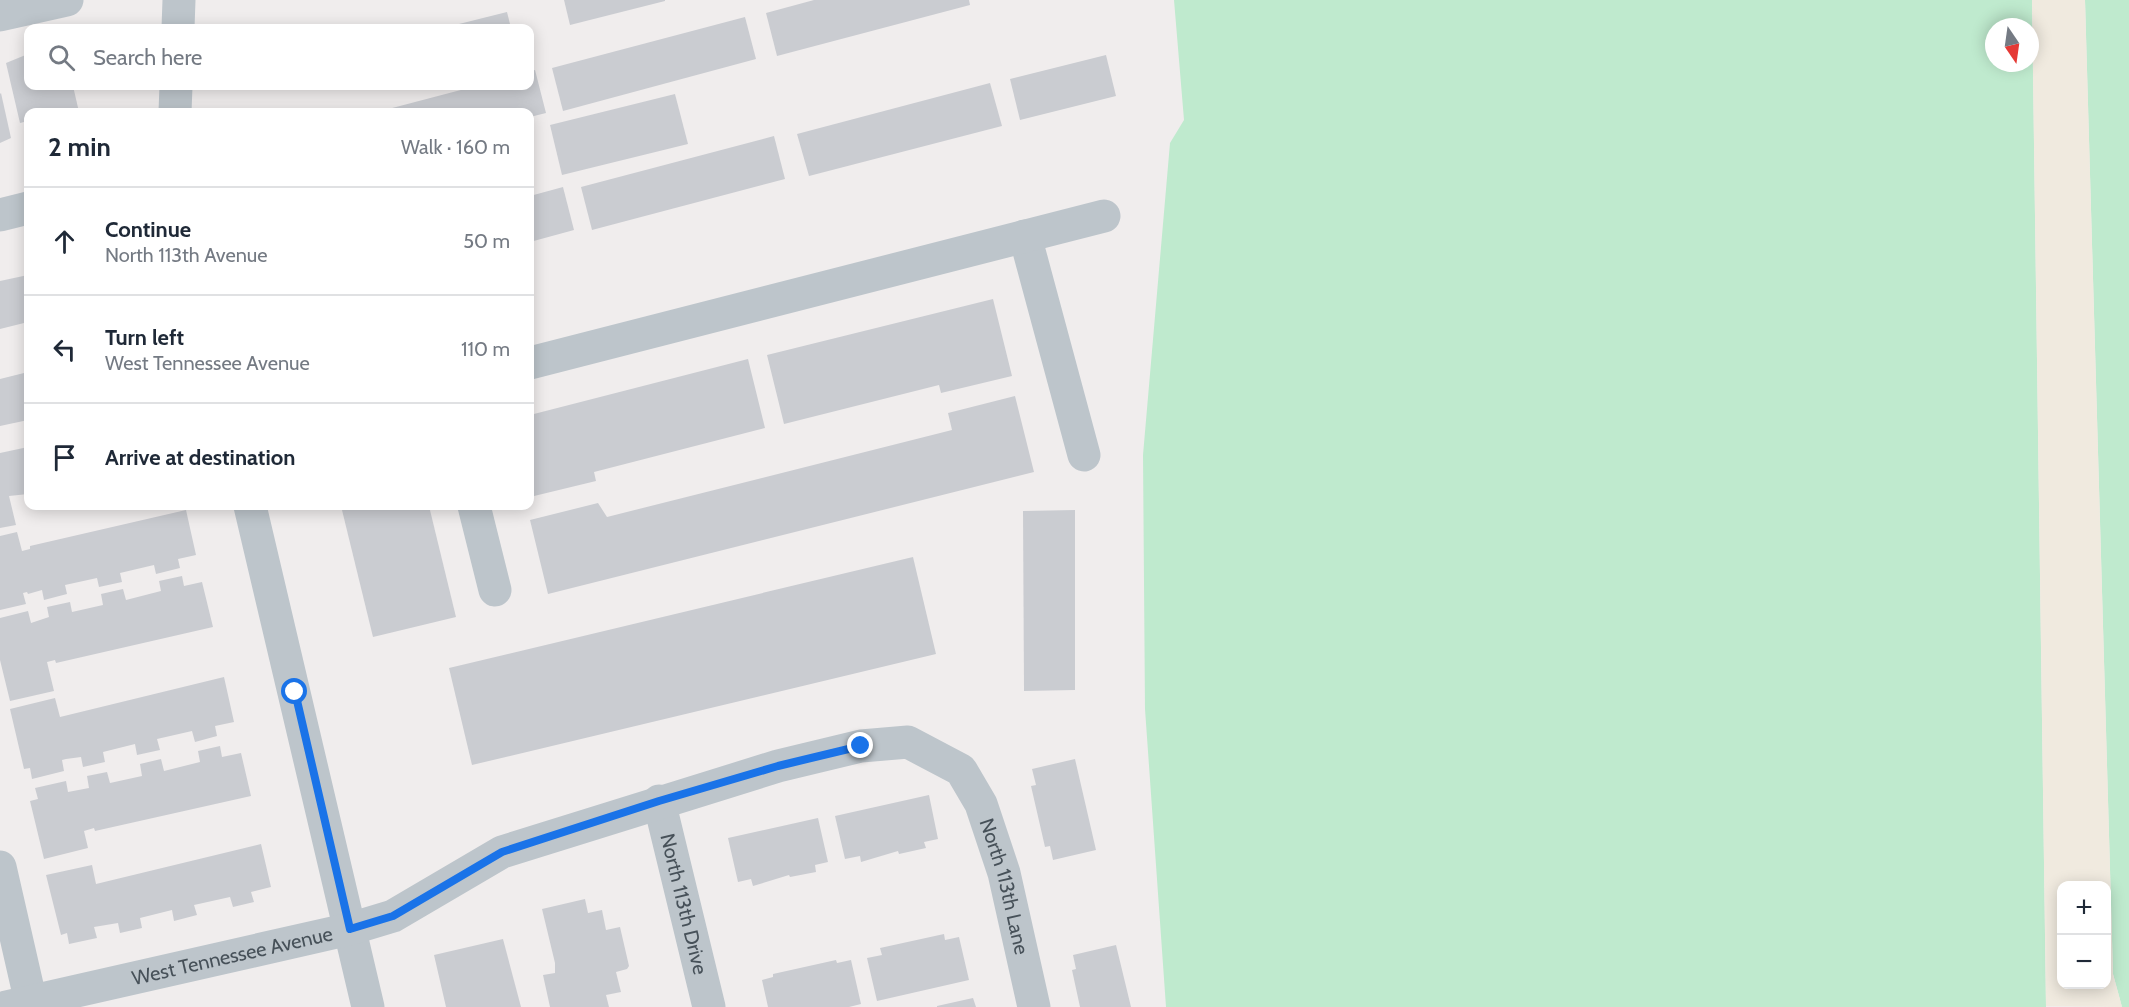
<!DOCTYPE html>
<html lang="en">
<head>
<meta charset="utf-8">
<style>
	body { margin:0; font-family:Cabin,sans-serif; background:#f2f2f3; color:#1f2937 }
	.controls { position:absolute; right:18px; bottom:18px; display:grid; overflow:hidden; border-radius:12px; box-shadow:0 3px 15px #0003 }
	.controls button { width:54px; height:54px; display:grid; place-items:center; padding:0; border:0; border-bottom:2px solid #e0e1e3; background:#fff; color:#1f2937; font:30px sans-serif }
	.compass { position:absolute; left:1985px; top:18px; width:54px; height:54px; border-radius:50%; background:#fff; box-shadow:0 3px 15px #0003; rotate:167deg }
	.stop { position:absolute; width:18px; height:18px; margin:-14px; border:4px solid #1a73e8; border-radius:50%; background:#fff }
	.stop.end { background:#1a73e8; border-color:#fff; box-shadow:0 2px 6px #0008 }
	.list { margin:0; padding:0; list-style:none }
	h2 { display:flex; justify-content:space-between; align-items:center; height:78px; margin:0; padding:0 24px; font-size:26px }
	h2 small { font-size:20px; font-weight:400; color:#747a83 }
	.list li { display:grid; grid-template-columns:39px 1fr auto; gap:18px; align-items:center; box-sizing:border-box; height:108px; padding:0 24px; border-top:2px solid #e0e1e3 }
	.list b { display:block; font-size:22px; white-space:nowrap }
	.list p { margin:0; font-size:20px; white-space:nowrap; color:#747a83 }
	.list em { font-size:20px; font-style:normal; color:#747a83 }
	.icon { flex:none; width:33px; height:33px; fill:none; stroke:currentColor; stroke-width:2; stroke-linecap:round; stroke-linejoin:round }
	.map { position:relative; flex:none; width:2129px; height:1007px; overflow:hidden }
	.search { position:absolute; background:#fff; box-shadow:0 3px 15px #0003; left:24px; top:24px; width:510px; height:66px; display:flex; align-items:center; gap:15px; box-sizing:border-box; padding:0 21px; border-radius:12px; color:#747a83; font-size:22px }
	.panel { position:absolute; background:#fff; box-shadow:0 3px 15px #0003; left:24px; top:108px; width:510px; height:402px; border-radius:12px }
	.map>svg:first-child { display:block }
	.green { fill:#bfeace; fill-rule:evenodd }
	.sand { fill:#f0eadf; fill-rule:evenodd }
	.building { fill:#caccd1 }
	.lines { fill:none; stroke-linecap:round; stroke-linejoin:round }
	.minor { stroke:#bdc5cb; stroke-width:33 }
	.route { stroke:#1a73e8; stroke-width:8 }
	.labels { text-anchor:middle; stroke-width:6; stroke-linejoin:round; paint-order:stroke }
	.street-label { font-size:20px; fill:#475159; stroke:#fff }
</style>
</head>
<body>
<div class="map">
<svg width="2129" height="1007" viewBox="0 0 2129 1007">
	<rect width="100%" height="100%" fill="#f0eded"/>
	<g class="green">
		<path d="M1174,0H2032L2046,1007H1166L1145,709L1143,455L1170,143L1184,120ZM1994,27H2030V63H1994Z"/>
		<polygon points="2085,0 2129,0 2129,1007 2122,1007 2113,974"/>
	</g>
	<path class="sand" d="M2032,0H2085L2113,974L2122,1007L2046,1006ZM2062,886H2106V984H2062Z"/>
	<g class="building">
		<polygon points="564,0 665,0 665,1 570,25"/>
		<polygon points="814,0 969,0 970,5 777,56 766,13"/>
		<polygon points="507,12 511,28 443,28"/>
		<polygon points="745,17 756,59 563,111 552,68"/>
		<polygon points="28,54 28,86 73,86 79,112 28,112 28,121 20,123 6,63"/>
		<polygon points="1106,55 1116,96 1020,120 1010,79"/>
		<polygon points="535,70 546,113 530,117 530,112 377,112 476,86 530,86 530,71"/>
		<polygon points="990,83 1002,126 809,176 797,134"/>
		<polygon points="1,93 11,138 0,143 0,94"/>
		<polygon points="675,94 688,144 562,175 550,125"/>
		<polygon points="774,136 785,179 592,230 581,187"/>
		<polygon points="563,187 574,230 530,242 530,196"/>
		<polygon points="28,275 28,322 0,329 0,281"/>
		<polygon points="993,299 1012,376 941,393 939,385 784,424 767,355"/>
		<polygon points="748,359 765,428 594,472 596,481 530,497 530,415"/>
		<polygon points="28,372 28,420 0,426 0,379"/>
		<polygon points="1015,396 1034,472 548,594 530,520 598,503 607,517 952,430 948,413"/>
		<polygon points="28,447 28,494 9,496 16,525 0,528 0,453"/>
		<polygon points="341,506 429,506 456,617 373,637"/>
		<polygon points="186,510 196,555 178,559 180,568 156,574 154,565 120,573 122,582 99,587 97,578 65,585 67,594 44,600 42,590 28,594 27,592 23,593 26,604 0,610 0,536 17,532 22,551 30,549 30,546"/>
		<polygon points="1075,510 1075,690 1024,691 1023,511"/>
		<polygon points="913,557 936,654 472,765 449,668"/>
		<polygon points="182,576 184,586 202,582 213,627 56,663 55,660 47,662 54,691 10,701 0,660 0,618 28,611 31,623 49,617 47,607 70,602 72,612 103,605 101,594 123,589 126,600 161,591 159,581"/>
		<polygon points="224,677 234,722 215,726 217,736 195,742 192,731 157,739 160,750 137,755 135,744 103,752 105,762 83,767 81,757 66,759 62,760 64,771 32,779 30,768 24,769 10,709 55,698 60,717"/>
		<polygon points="220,746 222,757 241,753 251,796 95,831 94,828 84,831 88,848 44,859 30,801 38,799 35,788 66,781 68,792 89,788 87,776 107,772 110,783 142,776 140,764 161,759 164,771 200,762 198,751"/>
		<polygon points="1075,759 1096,850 1053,860 1050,846 1045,847 1031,786 1036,785 1032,769"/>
		<polygon points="929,795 938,839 924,842 926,848 899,854 898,851 861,862 860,856 845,859 835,816"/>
		<polygon points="818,818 828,862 815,865 816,872 790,877 789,875 753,886 751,879 738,882 728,838"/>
		<polygon points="261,844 271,887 251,892 254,902 233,907 230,897 194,905 197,915 174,921 172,910 140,918 142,928 120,933 118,923 94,927 97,938 69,944 67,933 61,935 46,875 92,865 96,884"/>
		<polygon points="585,899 588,913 602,910 606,930 620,927 629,966 627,969 616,972 621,992 606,995 609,1007 550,1007 543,975 555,973 555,963 542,909"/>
		<polygon points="944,934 945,940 959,937 969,980 877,1001 867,958 882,955 880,948"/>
		<polygon points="503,939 521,1007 446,1007 434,955"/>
		<polygon points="1116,945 1131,1007 1080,1007 1072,970 1076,969 1073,955"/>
		<polygon points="836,960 837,963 851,960 861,1004 849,1007 768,1007 762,980 773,977 773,974"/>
		<polygon points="973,998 976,1007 937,1007 937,1006"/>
	</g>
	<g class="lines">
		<g class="minor">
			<polyline points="0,15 67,0"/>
			<polyline points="178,28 179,0"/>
			<polyline points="175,112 176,86"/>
			<polyline points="0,215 28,208"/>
			<polyline points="1025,236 1084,455"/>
			<polyline points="530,363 1104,216"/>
			<polyline points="250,506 368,1007"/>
			<polyline points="474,506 495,590"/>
			<path id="s1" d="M659,801L709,1007"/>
			<polyline points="0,867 32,1007"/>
			<path id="s2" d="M6,1007L350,929L393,916L502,852L778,766L861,746L908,742L961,770L981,804L1004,873L1034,1007"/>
		</g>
	</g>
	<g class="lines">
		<polyline class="route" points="295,692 350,929 393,916 502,852 659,801 778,766 861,746"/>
	</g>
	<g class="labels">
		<g class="street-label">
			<text dy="7" stroke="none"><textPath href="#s2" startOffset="1131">North 113th Lane</textPath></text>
			<text dy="7" stroke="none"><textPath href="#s1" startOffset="106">North 113th Drive</textPath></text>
			<text dy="7" stroke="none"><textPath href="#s2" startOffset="232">West Tennessee Avenue</textPath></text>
		</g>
	</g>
</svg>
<div class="controls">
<button>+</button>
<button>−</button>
</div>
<svg class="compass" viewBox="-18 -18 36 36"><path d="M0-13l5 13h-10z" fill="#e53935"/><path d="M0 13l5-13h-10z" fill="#747a83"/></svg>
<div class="stop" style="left:295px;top:692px"></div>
<div class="stop end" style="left:861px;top:746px"></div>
<div class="search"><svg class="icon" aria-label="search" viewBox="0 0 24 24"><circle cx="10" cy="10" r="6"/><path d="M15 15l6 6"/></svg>Search here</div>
<section class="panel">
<h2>2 min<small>Walk · 160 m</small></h2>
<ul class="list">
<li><svg class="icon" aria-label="ahead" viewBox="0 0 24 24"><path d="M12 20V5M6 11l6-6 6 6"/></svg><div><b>Continue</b><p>North 113th Avenue</p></div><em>50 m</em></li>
<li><svg class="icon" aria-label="left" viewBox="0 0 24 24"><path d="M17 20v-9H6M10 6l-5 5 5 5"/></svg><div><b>Turn left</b><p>West Tennessee Avenue</p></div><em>110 m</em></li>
<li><svg class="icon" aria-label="arrive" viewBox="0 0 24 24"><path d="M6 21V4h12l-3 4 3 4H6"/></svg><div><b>Arrive at destination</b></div></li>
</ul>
</section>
</div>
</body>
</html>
